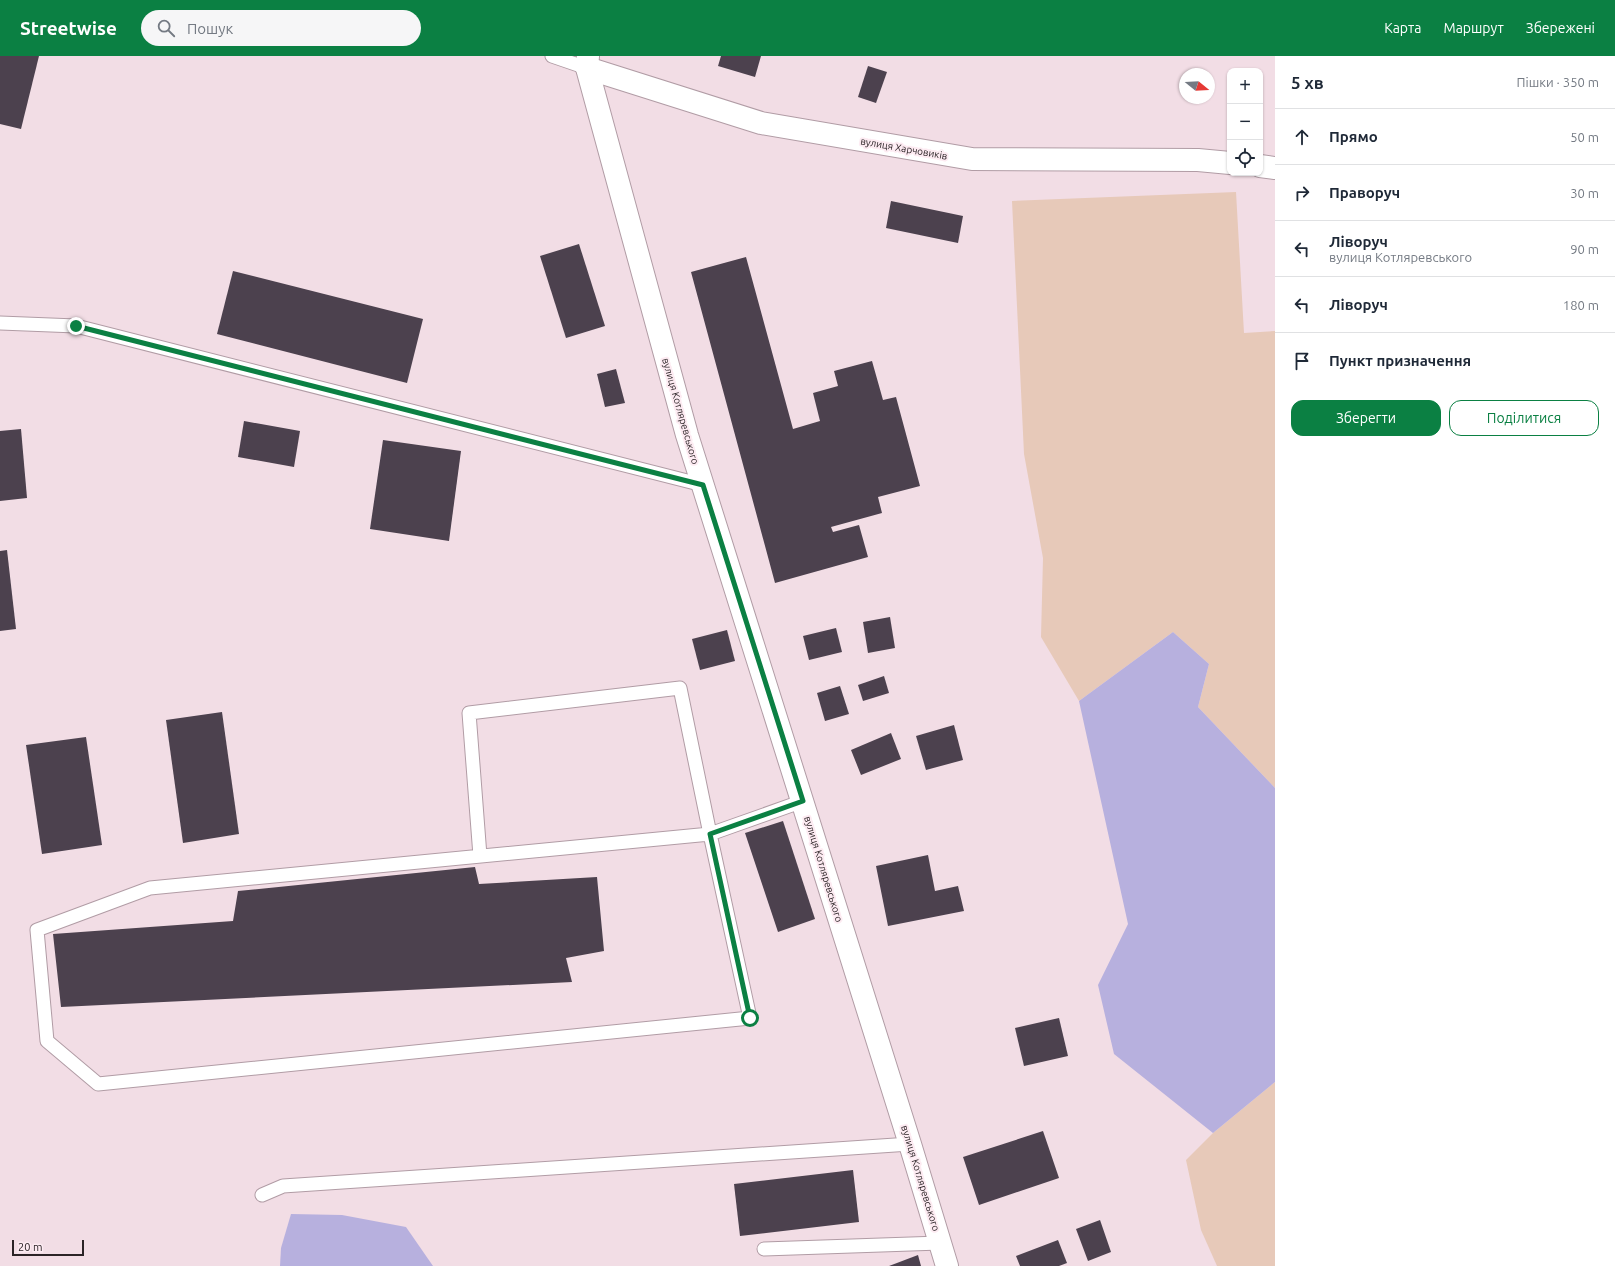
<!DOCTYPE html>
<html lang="uk">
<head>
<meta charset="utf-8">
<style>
	body { margin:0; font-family:Ubuntu,sans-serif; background:#f6f6f7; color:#1f2937 }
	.controls { position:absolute; right:12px; top:12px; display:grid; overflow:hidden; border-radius:8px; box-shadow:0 1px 3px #0004 }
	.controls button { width:36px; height:36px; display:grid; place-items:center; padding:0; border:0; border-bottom:1px solid #e0e1e3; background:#fff; color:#1f2937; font:20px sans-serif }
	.compass { position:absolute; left:1179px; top:12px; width:36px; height:36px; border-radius:50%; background:#fff; box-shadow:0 1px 3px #0004; rotate:108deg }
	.scale { position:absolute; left:12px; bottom:10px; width:72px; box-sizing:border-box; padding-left:4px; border:2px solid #2b2326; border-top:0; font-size:11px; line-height:14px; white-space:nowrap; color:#2b2326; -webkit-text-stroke:3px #fdebf2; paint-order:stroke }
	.stop { position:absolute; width:12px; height:12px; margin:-9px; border:3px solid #0b8043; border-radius:50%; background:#fff }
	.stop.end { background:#0b8043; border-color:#fff; box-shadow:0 1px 4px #0008 }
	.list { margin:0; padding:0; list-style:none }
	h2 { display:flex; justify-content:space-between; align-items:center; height:52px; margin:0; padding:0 16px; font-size:17px }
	h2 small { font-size:13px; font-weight:400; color:#747a83 }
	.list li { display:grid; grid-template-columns:26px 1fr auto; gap:12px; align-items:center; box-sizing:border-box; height:56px; padding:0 16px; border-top:1px solid #e0e1e3 }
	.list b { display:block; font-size:15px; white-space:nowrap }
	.list p { margin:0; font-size:13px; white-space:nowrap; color:#747a83 }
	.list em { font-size:13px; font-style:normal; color:#747a83 }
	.actions { display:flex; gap:8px; padding:12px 16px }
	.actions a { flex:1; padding:9px 0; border:1px solid #0b8043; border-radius:12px; text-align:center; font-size:14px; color:#0b8043 }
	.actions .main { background:#0b8043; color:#fff }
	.icon { flex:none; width:22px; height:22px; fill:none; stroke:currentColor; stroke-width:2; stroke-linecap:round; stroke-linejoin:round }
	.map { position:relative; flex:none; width:1275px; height:1210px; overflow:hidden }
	header { display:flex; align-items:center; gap:24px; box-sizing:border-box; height:56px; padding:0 20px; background:#0b8043; color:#fff }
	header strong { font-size:19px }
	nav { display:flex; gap:22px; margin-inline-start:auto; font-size:14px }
	.search { width:280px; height:36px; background:#f6f6f7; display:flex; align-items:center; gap:10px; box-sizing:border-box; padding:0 14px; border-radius:22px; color:#747a83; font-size:15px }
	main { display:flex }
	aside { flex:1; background:#fff }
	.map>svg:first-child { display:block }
	.green { fill:#e7c9b9 }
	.water { fill:#b7b0de }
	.building { fill:#4c414e }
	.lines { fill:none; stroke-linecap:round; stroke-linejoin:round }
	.lane-casing { stroke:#b19ca5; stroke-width:15 }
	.street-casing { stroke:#b19ca5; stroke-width:24 }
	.secondary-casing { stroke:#b19ca5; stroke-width:24 }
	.lane { stroke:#fff; stroke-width:13 }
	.street { stroke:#fff; stroke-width:22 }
	.secondary { stroke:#fff; stroke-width:22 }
	.route { stroke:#0b8043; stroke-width:5 }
	.labels { text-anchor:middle; stroke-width:4; stroke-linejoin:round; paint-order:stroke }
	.street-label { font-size:10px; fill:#2b2326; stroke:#fdebf2 }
</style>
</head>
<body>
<header>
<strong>Streetwise</strong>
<div class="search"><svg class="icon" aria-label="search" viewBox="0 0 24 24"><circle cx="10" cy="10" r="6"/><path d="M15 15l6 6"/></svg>Пошук</div>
<nav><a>Карта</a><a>Маршрут</a><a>Збережені</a></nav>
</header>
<main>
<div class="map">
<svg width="1275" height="1210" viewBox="0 0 1275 1210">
	<rect width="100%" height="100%" fill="#f2dde5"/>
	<g class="green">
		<polygon points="1236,136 1244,277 1275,275 1275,732 1198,651 1209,608 1173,576 1079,645 1041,581 1043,502 1024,398 1012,145"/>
		<polygon points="1275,1026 1275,1210 1217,1210 1201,1174 1186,1104 1213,1077"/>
	</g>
	<g class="water">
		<polygon points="1173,576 1209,608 1198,651 1275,732 1275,1026 1213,1077 1114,998 1098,929 1128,868 1079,645"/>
		<polygon points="291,1158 342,1159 406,1171 433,1210 280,1210 281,1192"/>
	</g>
	<g class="building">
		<polygon points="0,0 39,0 21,73 0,68"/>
		<polygon points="721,0 761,0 755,21 718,10"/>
		<polygon points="868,10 887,16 876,47 858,41"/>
		<polygon points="891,145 963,160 958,187 886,172"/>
		<polygon points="579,188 605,270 566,282 540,200"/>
		<polygon points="746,201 793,373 820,365 813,337 838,330 834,315 872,305 883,344 896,341 920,430 878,441 882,457 831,471 833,476 859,469 868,501 775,527 691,216"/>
		<polygon points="233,215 423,263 407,327 217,278"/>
		<polygon points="616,313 625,347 605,351 597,318"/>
		<polygon points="244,365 300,375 294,411 238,401"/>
		<polygon points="21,373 27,442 0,445 0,375"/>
		<polygon points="383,384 461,395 449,485 370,473"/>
		<polygon points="7,494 16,573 0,575 0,495"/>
		<polygon points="890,561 895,592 868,597 863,566"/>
		<polygon points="836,572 842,596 809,604 803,580"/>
		<polygon points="727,574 735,605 700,614 692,583"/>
		<polygon points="884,620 889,637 863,645 858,629"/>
		<polygon points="840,630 849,658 825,665 817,637"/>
		<polygon points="222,656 239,778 183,787 166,664"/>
		<polygon points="954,669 963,704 926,714 916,680"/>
		<polygon points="891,677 901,703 861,719 851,694"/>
		<polygon points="86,681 102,789 42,798 26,689"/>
		<polygon points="783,765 815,863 778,876 745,777"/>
		<polygon points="928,799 935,835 958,830 964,855 888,870 876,810"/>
		<polygon points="475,811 479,828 597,821 604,895 566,902 572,926 61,951 53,878 233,865 238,835"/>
		<polygon points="1059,962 1068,1000 1024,1010 1015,972"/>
		<polygon points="1043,1075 1059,1122 979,1149 963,1101"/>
		<polygon points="853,1114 859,1166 740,1180 734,1128"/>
		<polygon points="1100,1164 1111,1196 1088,1205 1076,1173"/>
		<polygon points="1058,1184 1067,1207 1059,1210 1020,1210 1016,1200"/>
		<polygon points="918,1199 921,1210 889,1210"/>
	</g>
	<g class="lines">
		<defs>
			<g id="lane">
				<polyline points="552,0 587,12"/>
				<polyline points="0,267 76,270 703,429"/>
				<polyline points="480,800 469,657 680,632 710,778 750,962 98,1028 47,985 37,874 150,832 710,778 803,745"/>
				<polyline points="262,1139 283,1130 910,1088"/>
				<polyline points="764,1193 940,1187"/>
			</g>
			<g id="street">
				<polyline points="587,12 761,67 972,103 1198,104 1230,107"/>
				<polyline points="1260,110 1275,112"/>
			</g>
			<polyline id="secondary" points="588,0 587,12 687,379 910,1088 947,1210"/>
		</defs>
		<use href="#lane" class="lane-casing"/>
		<use href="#street" class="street-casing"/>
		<use href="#secondary" class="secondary-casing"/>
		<use href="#lane" class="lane"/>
		<use href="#street" class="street"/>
		<use href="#secondary" class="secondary"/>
	</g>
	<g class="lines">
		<polyline class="route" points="76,270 703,429 803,745 710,778 750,962"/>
	</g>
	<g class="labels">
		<g class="street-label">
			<text transform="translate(904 92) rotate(10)" y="4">вулиця Харчовиків</text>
			<text transform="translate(681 355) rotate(74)" y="4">вулиця Котляревського</text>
			<text transform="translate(824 813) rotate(73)" y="4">вулиця Котляревського</text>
			<text transform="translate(921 1122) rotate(73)" y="4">вулиця Котляревського</text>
		</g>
	</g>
</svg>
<div class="controls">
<button>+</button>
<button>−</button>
<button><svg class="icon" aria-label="locate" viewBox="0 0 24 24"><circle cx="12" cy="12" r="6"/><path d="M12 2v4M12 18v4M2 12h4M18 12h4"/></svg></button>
</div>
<svg class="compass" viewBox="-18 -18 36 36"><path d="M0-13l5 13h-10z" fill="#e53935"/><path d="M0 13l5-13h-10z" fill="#747a83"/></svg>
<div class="scale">20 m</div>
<div class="stop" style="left:750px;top:962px"></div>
<div class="stop end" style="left:76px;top:270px"></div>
</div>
<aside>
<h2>5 хв<small>Пішки · 350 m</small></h2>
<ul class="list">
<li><svg class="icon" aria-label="ahead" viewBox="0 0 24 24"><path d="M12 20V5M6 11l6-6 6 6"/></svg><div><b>Прямо</b></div><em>50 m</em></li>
<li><svg class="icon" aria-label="right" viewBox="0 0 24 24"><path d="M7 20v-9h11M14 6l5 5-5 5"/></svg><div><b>Праворуч</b></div><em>30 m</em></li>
<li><svg class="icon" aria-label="left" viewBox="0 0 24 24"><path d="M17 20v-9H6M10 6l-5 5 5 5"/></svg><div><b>Ліворуч</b><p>вулиця Котляревського</p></div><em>90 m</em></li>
<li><svg class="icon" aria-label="left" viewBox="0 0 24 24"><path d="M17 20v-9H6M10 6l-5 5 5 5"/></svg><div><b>Ліворуч</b></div><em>180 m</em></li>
<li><svg class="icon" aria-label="arrive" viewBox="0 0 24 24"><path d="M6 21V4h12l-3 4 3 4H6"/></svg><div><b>Пункт призначення</b></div></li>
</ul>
<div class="actions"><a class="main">Зберегти</a><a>Поділитися</a></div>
</aside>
</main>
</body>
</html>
